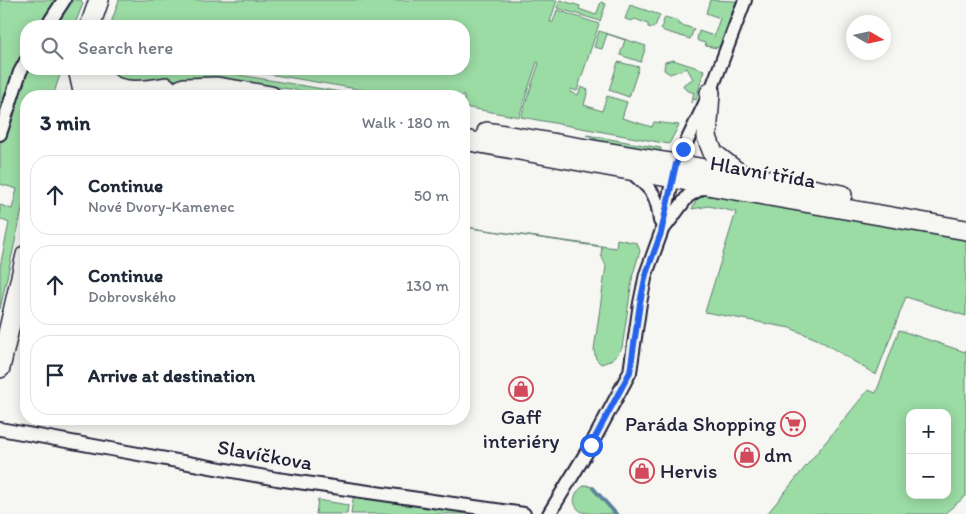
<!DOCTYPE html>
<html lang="en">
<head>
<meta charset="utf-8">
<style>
	body { margin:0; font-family:Itim,sans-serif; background:#f2f2f3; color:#1f2937 }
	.controls { position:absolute; right:15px; bottom:15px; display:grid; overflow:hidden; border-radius:10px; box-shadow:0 2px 12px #0003 }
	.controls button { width:45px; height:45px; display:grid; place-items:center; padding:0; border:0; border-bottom:1px solid #e0e1e3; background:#fff; color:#1f2937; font:25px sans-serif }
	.compass { position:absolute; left:846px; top:15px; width:45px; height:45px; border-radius:50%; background:#fff; box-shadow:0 2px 12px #0003; rotate:99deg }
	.stop { position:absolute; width:15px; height:15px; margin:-11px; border:4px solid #2563eb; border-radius:50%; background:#fff }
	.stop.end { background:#2563eb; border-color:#fff; box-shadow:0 1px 5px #0008 }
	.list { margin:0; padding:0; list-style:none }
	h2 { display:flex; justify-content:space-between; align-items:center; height:65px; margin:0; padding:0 20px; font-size:21px }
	h2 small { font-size:16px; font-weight:400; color:#747a83 }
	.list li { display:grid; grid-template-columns:32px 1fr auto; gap:15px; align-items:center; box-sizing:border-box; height:80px; margin:0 10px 10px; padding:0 10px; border:1px solid #e0e1e3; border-radius:20px }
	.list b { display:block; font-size:19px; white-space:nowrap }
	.list p { margin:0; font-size:16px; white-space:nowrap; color:#747a83 }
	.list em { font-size:16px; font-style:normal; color:#747a83 }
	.icon { flex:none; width:28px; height:28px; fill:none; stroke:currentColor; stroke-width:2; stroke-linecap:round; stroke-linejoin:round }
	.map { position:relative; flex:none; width:966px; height:514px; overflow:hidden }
	.search { position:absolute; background:#fff; box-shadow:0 2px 12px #0003; left:20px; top:20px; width:450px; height:55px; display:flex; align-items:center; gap:12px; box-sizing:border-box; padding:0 18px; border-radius:20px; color:#747a83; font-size:19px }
	.panel { position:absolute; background:#fff; box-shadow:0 2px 12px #0003; left:20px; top:90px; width:450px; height:335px; border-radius:20px }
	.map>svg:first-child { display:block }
	.green { fill:#9bdba4; stroke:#5e7e70; fill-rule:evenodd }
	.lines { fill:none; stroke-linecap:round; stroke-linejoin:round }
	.stream { stroke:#5a849d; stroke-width:4 }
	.street-casing { stroke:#22223b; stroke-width:16 }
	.secondary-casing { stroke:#22223b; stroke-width:22 }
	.street { stroke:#f6f6f2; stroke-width:12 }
	.secondary { stroke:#f6f6f2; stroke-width:19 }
	.route { stroke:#2563eb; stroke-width:6 }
	.labels { text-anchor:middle; stroke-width:4.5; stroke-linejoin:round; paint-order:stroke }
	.street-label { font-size:21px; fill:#22223b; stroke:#f6f6f2 }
	.poi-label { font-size:21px; fill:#22223b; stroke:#f6f6f2; text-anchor:start }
</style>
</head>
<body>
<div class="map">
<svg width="966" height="514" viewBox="0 0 966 514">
	<rect width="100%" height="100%" fill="#f6f6f2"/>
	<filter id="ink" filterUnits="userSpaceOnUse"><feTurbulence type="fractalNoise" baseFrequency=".02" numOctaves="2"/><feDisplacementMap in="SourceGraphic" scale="10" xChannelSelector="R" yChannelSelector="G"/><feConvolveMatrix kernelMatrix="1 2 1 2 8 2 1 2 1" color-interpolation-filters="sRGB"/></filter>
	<g filter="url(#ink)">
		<g class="green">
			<polygon points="0,0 59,0 41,26 26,26 26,50 17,70 0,126"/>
			<polygon points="69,0 81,0 83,4 74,26 50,26"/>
			<polygon points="119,0 557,0 550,22 553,22 557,10 599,24 577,91 571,89 570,92 578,95 581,87 588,90 584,105 602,111 607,96 627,102 622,118 652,127 654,122 679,125 669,144 521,117 539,63 537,62 519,117 464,107 464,96 399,96 239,69 464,69 464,26 110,26"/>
			<polygon points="560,0 580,6 579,9 596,15 601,2 606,4 600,21 557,8"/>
			<polygon points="710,0 736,1 721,45 717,48 706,46 705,43 698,41 697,39 699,31 714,36 720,18 706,13"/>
			<polygon points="630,5 660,15 655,26 653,28 648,27 648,24 635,19 631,21 625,19"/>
			<polygon points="665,17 679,21 679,24 694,29 690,39 664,31 661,28"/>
			<polygon points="599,31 646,46 641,62 620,55 625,40 607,34 602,49 594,47"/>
			<polygon points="673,60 704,70 696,100 693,99 691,103 694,93 686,90 683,86 684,84 693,79 687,68 670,74 664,70 665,62"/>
			<polygon points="618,62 639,67 629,97 609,90"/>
			<polygon points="26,69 62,69 53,96 26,96 26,192 0,309 0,267 9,223 0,219 0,205 12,209 17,189 0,184 0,145"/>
			<polygon points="106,69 204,69 364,96 333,96 252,83 201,79 172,80 140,86 112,76"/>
			<polygon points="587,135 661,148 660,154 608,145"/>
			<polygon points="709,191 966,236 966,316 906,297 876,375 819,340 790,328 705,312 736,212 709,206 692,209 698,196"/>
			<path d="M464,227L616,248L617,239L637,243L640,251L633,274L622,348C616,357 612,361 601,364L596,359L594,350L606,266L601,255L602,247Z"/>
			<path d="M899,330L965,352L966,350V496L944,514H767L868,390L876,393ZM910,413H947V495H910Z"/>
			<path d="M586,485L592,487L618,514C610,514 589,514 582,512C569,505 574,490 586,485Z"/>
			<polygon points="354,492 505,514 351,514"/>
			<polygon points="318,500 348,505 347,514 316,514"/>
		</g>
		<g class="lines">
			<polyline class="stream" points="593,488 616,514"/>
			<defs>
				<g id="street">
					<polyline points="47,26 64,0"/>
					<polyline points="0,134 20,72 26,61"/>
					<path d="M629,170C650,189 657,191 660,221"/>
					<polyline points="665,227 688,196 707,185"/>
					<polyline points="0,429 277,479 524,514"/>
					<polyline points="549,514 591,445 630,372 640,303 646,274 661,233 676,164 710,93 745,0"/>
				</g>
				<g id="secondary">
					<polyline points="90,26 99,0"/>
					<polyline points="78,69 84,96"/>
					<polyline points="91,69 100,96"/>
					<path d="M98,69C109,97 143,91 166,87"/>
					<polyline points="710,93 707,137 713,153 740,174"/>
					<polyline points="154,96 178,91 184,88 217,87 271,96"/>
					<polyline points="487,132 741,175 842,195"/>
					<polyline points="464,140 673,178 707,185 966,230"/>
					<polyline points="0,368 26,255"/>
				</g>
			</defs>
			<use href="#street" class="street-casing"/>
			<use href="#secondary" class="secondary-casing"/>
			<use href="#street" class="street"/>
			<use href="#secondary" class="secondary"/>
		</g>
	</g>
	<g class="lines" filter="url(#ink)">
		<polyline class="route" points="591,445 630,372 640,303 646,274 661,233 676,164 683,149"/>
	</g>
	<defs>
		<symbol id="shop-ring" viewBox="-11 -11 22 22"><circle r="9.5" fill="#f6f6f2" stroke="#d1495b" stroke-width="1.5"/><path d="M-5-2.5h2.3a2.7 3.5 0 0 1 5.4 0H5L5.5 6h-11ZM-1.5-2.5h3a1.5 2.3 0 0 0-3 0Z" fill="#d1495b"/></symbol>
		<symbol id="supermarket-ring" viewBox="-11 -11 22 22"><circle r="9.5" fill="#f6f6f2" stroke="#d1495b" stroke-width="1.5"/><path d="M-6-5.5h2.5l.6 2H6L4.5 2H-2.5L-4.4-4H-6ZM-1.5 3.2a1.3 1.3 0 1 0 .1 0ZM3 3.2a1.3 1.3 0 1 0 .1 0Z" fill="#d1495b"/></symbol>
	</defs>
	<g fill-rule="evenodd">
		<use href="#shop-ring" x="507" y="375" width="28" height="28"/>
		<use href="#supermarket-ring" x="779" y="410" width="28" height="28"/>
		<use href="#shop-ring" x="733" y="441" width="28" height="28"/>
		<use href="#shop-ring" x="628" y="457" width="28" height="28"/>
	</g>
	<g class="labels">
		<g class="street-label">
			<text transform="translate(763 172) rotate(10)" y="7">Hlavní třída</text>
			<text transform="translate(265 455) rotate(10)" y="7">Slavíčkova</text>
		</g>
		<g class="poi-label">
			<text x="521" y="424" text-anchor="middle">Gaff<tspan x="521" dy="24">interiéry</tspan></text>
			<text x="776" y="431" text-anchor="end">Paráda Shopping</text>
			<text x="764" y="462">dm</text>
			<text x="660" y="478">Hervis</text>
		</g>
	</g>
</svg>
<div class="controls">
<button>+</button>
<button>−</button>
</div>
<svg class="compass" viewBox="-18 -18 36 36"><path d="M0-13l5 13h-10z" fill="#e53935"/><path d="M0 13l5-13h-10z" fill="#747a83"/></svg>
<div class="stop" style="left:591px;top:445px"></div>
<div class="stop end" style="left:683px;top:149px"></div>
<div class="search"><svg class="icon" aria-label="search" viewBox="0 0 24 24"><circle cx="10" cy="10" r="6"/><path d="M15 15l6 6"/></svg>Search here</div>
<section class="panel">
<h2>3 min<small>Walk · 180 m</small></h2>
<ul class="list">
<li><svg class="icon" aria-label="ahead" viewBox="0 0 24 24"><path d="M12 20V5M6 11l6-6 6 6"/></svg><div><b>Continue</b><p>Nové Dvory-Kamenec</p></div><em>50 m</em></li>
<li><svg class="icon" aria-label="ahead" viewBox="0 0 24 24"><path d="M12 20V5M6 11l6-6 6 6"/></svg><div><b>Continue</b><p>Dobrovského</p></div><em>130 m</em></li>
<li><svg class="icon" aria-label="arrive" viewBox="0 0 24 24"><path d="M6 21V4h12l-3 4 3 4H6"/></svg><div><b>Arrive at destination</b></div></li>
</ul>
</section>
</div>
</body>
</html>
